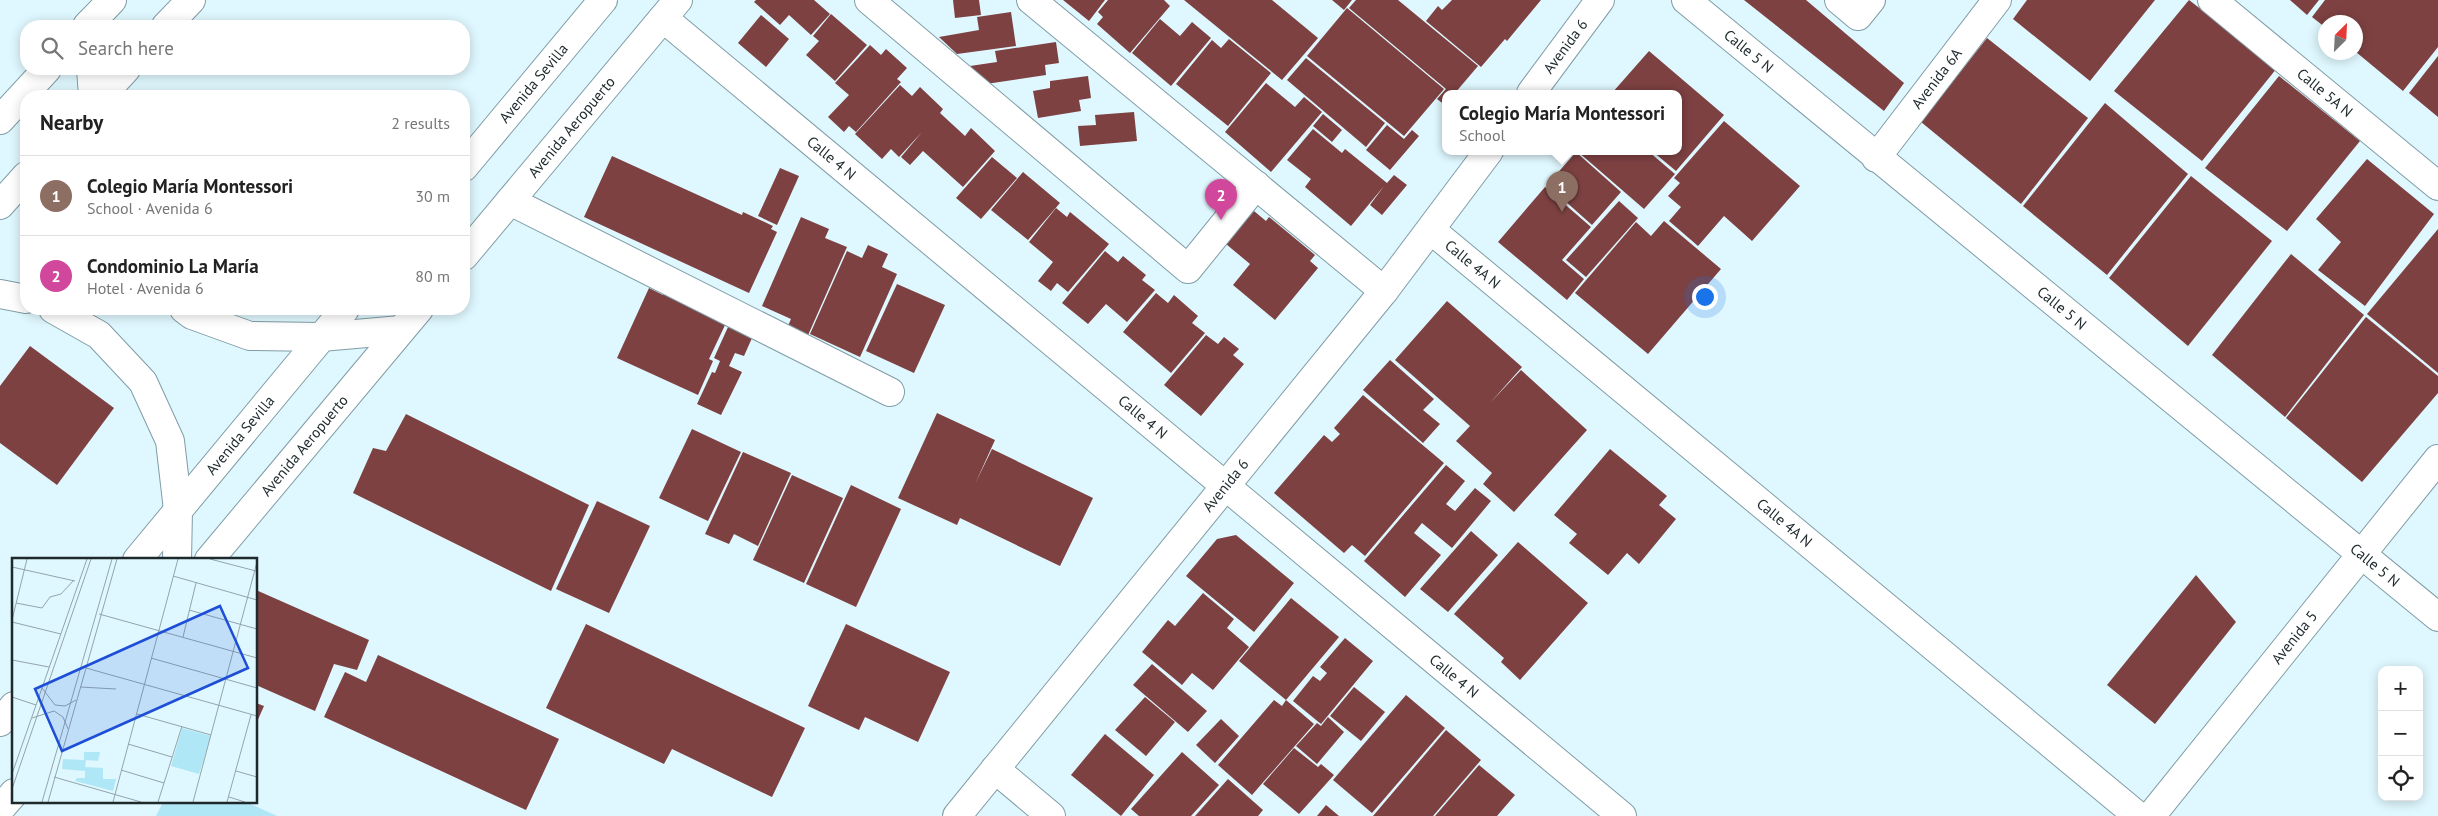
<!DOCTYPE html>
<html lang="en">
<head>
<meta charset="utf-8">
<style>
	body { margin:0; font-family:"PT Sans",sans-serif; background:#f2f2f2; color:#222 }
	.controls { position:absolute; right:15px; bottom:15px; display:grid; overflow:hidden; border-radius:10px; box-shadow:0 2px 12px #0003 }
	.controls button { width:45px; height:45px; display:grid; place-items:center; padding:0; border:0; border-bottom:1px solid #e0e0e0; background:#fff; color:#222; font:25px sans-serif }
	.compass { position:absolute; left:2318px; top:15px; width:45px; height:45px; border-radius:50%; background:#fff; box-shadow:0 2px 12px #0003; rotate:24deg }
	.you { position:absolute; left:1704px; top:296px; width:18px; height:18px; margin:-12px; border:4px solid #fff; border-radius:50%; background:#1a73e8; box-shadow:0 0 0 8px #1a73e833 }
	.badge { display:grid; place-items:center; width:32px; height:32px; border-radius:50%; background:#db2777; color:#fff; font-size:16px; font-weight:700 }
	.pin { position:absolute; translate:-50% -41px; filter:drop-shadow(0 1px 2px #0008) }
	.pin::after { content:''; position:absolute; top:26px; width:18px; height:15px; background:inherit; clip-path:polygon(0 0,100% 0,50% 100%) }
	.popup { position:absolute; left:1442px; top:90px; width:240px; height:65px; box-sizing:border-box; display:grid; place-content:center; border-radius:10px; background:#fff; filter:drop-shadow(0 1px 4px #0005); font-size:16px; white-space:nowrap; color:#767676 }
	.popup b { font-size:19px; color:#222 }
	.popup::after { content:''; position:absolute; left:50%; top:100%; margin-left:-10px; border:10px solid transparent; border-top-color:#fff }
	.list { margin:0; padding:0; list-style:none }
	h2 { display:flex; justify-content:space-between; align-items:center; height:65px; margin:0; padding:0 20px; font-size:21px }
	h2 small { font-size:16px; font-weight:400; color:#767676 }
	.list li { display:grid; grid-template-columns:32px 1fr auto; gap:15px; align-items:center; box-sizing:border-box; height:80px; padding:0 20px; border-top:1px solid #e0e0e0 }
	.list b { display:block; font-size:19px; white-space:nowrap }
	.list p { margin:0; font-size:16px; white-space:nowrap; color:#767676 }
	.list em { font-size:16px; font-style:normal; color:#767676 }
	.icon { flex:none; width:28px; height:28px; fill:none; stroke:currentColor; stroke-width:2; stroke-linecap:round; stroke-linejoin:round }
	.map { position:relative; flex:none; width:2438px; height:816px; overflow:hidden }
	.search { position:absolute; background:#fff; box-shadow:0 2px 12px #0003; left:20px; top:20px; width:450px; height:55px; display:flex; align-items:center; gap:12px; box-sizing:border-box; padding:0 18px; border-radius:20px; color:#767676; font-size:19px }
	.panel { position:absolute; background:#fff; box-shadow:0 2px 12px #0003; left:20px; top:90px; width:450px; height:225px; border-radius:20px }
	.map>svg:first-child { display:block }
	.green { fill:#b0e7f7 }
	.building { fill:#7d4142 }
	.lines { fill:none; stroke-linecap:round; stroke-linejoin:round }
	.minor-casing { stroke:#819da6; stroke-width:30 }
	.major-casing { stroke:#819da6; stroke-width:30 }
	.minor { stroke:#fff; stroke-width:28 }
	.major { stroke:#fff; stroke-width:28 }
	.labels { text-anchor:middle; stroke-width:5; stroke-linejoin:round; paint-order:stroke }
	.street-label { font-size:15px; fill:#1e292c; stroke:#fff }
	.inset-road { fill:none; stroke:#92a5aa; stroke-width:1 }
	.view { fill:#1d4ed8; fill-opacity:0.15; stroke:#1d4ed8; stroke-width:2.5 }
	.inset-edge { fill:none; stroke:#1e292c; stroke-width:2.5 }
</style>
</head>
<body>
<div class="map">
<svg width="2438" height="816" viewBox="0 0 2438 816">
	<rect width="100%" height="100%" fill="#dff7fe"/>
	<polygon class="green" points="163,802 246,802 277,816 156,816"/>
	<g class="building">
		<polygon points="756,0 814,0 830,14 811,35 789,15 780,25 754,2"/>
		<polygon points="953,0 979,0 981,15 955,18"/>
		<polygon points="1063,0 1105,0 1089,21"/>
		<polygon points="1108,0 1164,0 1170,6 1130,53 1097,24 1103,17 1098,12"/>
		<polygon points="1184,0 1272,0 1318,38 1282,80"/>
		<polygon points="1332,0 1352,0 1344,10"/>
		<polygon points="1356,0 1398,0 1478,66 1455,93 1446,93 1445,105 1437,99 1446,89 1349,8"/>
		<polygon points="1452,0 1541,0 1507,41 1505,39 1481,67 1426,21 1438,6 1442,10"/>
		<polygon points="1744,0 1806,0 1904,83 1884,111"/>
		<polygon points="2027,0 2155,0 2090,81 2013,19"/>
		<polygon points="2189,0 2277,68 2202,161 2114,91"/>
		<polygon points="2290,0 2319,0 2307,15"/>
		<polygon points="2325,0 2438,0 2438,47 2403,91 2356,52 2356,22 2326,22 2326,28 2312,17"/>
		<polygon points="1347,8 1444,89 1404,136 1307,56"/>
		<polygon points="1011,12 1016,46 957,54 939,37 979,30 977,17"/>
		<polygon points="831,14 867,45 835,81 806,55 819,41 813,36"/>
		<polygon points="761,15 789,39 766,67 738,43"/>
		<polygon points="1160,19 1180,36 1192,22 1211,38 1171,86 1132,53"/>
		<polygon points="1987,38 2088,118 2021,204 1921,122"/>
		<polygon points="1229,39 1271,73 1228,126 1176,84 1212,40 1221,48"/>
		<polygon points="1056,42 1059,63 1045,65 1046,75 986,84 970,66 997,62 995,51"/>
		<polygon points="870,45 881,55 886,49 907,68 897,79 901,82 856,132 849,126 844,132 828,117 849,95 835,83"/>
		<polygon points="1649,51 1724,115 1676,171 1652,151 1678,151 1678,93 1612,93"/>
		<polygon points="2438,56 2438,117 2409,93"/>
		<polygon points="1306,58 1385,123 1366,147 1287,80"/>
		<polygon points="1088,76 1091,98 1079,100 1081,111 1038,118 1033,91 1050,88 1050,81"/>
		<polygon points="2279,76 2360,141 2287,231 2205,168"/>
		<polygon points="1266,83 1295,107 1304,97 1322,112 1271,172 1225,132"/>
		<polygon points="900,85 912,96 920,87 943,109 940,113 965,136 971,128 995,151 963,187 923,151 910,165 901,157 922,132 899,157 891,149 882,159 855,134"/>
		<polygon points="2105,103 2188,174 2107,275 2023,206"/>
		<polygon points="1134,112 1137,141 1080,146 1078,126 1096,125 1095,115"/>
		<polygon points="1323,114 1342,130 1332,142 1313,126"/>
		<polygon points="1724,121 1800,186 1752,241 1724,216 1698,246 1669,221 1681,207 1668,196 1680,183 1674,178"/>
		<polygon points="1387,125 1404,139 1412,130 1419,136 1390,170 1366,150"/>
		<polygon points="1313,129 1342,153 1345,149 1387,183 1394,175 1407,185 1382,215 1370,205 1384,186 1351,226 1305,187 1311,179 1287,160"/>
		<polygon points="1577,151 1648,151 1675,174 1644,209"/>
		<polygon points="1576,152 1621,192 1592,225 1547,185"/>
		<polygon points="612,156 742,215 743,212 773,226 771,229 777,232 749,293 584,217"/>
		<polygon points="992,157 1017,178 981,219 956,198"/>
		<polygon points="2367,159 2434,214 2365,306 2318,270 2341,242 2316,219"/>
		<polygon points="780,168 799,176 777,225 758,216"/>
		<polygon points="1023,172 1060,203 1028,240 991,210"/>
		<polygon points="2191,176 2272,241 2188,346 2109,278"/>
		<polygon points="1545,187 1591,227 1562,260 1584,279 1567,300 1498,242"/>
		<polygon points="1619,201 1638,218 1586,277 1566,260"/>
		<polygon points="1056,208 1067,217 1070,212 1109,244 1068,292 1057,283 1051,291 1038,281 1053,262 1029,242"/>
		<polygon points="1254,211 1266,221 1269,217 1315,255 1310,261 1318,268 1275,320 1233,285 1250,264 1226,244"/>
		<polygon points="801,217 829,229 825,238 847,247 805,342 785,333 791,319 762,306"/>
		<polygon points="1664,221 1721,269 1648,354 1575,293 1636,222 1651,236"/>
		<polygon points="2438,229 2438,373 2367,314"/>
		<polygon points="868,245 888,254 882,267 897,274 860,357 810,334 847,251 862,258"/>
		<polygon points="1105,251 1118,262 1123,256 1146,275 1142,280 1155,290 1127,322 1106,304 1088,324 1062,303"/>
		<polygon points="2291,254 2364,315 2285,417 2212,355"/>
		<polygon points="897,284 945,305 914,373 866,351"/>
		<polygon points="649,288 663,295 665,290 726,323 709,359 713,361 698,395 617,358"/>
		<polygon points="1156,293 1168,303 1174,295 1198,316 1192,323 1205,333 1171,373 1123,332"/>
		<polygon points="1447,301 1522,367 1490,403 1521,370 1587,430 1514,512 1483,484 1492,473 1456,441 1470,426 1395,360"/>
		<polygon points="2366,317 2438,376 2438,393 2362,482 2286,418"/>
		<polygon points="728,327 752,338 744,356 735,353 729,366 742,372 721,415 697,404 712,372 715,373 720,361 714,358"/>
		<polygon points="1206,335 1218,344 1224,337 1239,349 1233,355 1244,364 1201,416 1164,385"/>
		<polygon points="30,346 114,408 57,485 0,443 0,386"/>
		<polygon points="1390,360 1434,399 1423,410 1440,424 1423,443 1363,390"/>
		<polygon points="1363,395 1444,463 1365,556 1352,545 1344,553 1274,493 1324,435 1332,442 1340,434 1334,428"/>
		<polygon points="937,413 995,440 975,484 992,449 1093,498 1060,566 960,518 957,525 898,498"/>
		<polygon points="406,414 589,505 551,591 353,493 373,448 386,451"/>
		<polygon points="692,429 741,452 708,521 659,498"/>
		<polygon points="1610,449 1667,496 1659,505 1676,519 1639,564 1627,553 1608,575 1569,543 1577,534 1554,515"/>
		<polygon points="743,452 791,473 758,546 734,534 729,544 705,534"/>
		<polygon points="1446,465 1465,481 1446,504 1455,511 1475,488 1491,501 1452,548 1422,523 1414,533 1441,555 1405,597 1364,561"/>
		<polygon points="792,475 843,498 804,583 753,560"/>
		<polygon points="851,485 901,509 856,607 806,584"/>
		<polygon points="597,501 650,526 609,613 556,589"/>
		<polygon points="1471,531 1498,555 1448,612 1420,589"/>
		<polygon points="1236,535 1294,583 1254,632 1186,576 1217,539"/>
		<polygon points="1518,542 1588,603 1520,680 1501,662 1504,658 1454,614"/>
		<polygon points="2196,575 2236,622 2155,724 2107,685"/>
		<polygon points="256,590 369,640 357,670 334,664 315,711 256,685"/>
		<polygon points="1203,593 1234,619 1227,628 1249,647 1213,690 1192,673 1182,685 1142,652 1168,620 1175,626"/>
		<polygon points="1291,598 1339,637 1286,700 1239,661"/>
		<polygon points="586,624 805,728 772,797 672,749 664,764 546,708"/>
		<polygon points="846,624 950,672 918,742 865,717 859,730 808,706"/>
		<polygon points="1345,638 1373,661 1321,724 1293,701 1313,676 1320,681 1327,673 1320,667"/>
		<polygon points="378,655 559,739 526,810 324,717 345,672 366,682"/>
		<polygon points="1152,664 1207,711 1188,732 1133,685"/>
		<polygon points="1354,687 1385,712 1361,741 1330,716"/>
		<polygon points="1406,695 1445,728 1372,813 1333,780"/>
		<polygon points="1145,697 1175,722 1146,756 1115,730"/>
		<polygon points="1274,700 1282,706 1286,700 1314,724 1252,795 1218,765"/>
		<polygon points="256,703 264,706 256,724"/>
		<polygon points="1328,717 1344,732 1317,764 1296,746 1317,723 1321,726"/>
		<polygon points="1221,719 1239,736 1215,763 1196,745"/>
		<polygon points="1446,730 1481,760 1433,816 1373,816"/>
		<polygon points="1105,734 1154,775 1121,816 1071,775"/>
		<polygon points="1294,748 1318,767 1321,764 1334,775 1299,814 1263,784"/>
		<polygon points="1182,752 1219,785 1191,816 1139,816 1131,809"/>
		<polygon points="1479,765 1515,795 1497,816 1435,816"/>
		<polygon points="1228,779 1263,810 1258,816 1195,816"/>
		<polygon points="1326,805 1339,816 1317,816"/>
	</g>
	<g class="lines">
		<defs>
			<g id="minor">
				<polyline points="869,0 1188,269 1256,185"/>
				<polyline points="1031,0 1384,291"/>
				<path id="s1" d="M1686,0L2438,617"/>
				<polyline points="1839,0 1858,16 1871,0"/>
				<path id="s2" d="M2212,0L2438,186"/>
				<path id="s3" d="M663,18L1622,816"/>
				<polyline points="87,26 112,0"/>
				<path id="s4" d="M1531,93L1600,0"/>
				<polyline points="0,120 47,69"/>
				<path id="s5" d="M1876,158L1997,0"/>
				<polyline points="510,201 890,392"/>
				<path id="s6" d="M1431,230L2138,816"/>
				<path id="s7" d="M464,256L678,0"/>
				<path id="s8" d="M209,560L419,309"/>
				<polyline points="995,769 1051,816"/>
				<polyline points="0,809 14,793"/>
				<path id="s9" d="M957,816L1384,291L1489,151"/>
				<path id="s10" d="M2151,816L2438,459"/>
			</g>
			<g id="major">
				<polyline points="89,24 89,26"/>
				<polyline points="166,26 191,0"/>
				<polyline points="91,69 93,96"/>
				<polyline points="101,96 126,69"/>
				<path id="s11" d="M464,167L603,0"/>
				<polyline points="0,205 26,176"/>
				<polyline points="0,294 26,299"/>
				<polyline points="53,309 99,335 143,382 170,441 178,510 177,560"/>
				<polyline points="184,309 192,315 250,336 321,337 401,330"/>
				<path id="s12" d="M137,560L345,309"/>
				<polyline points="0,722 14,706"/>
			</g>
		</defs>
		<use href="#minor" class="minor-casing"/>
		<use href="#major" class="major-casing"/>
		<use href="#minor" class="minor"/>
		<use href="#major" class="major"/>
	</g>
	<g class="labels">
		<g class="street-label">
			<text dy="5" stroke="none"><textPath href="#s4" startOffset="58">Avenida 6</textPath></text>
			<text dy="5" stroke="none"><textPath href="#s1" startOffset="81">Calle 5 N</textPath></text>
			<text dy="5" stroke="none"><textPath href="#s5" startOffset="100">Avenida 6A</textPath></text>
			<text dy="5" stroke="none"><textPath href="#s11" startOffset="109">Avenida Sevilla</textPath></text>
			<text dy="5" stroke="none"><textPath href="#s2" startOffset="146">Calle 5A N</textPath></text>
			<text dy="5" stroke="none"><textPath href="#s7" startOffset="168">Avenida Aeropuerto</textPath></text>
			<text dy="5" stroke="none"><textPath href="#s3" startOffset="219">Calle 4 N</textPath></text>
			<text dy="5" stroke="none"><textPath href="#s6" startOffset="54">Calle 4A N</textPath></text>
			<text dy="5" stroke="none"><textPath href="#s1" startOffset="486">Calle 5 N</textPath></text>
			<text dy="5" stroke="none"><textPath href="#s3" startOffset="624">Calle 4 N</textPath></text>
			<text dy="5" stroke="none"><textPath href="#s12" startOffset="162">Avenida Sevilla</textPath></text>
			<text dy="5" stroke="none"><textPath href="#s8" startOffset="149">Avenida Aeropuerto</textPath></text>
			<text dy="5" stroke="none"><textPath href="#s9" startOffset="426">Avenida 6</textPath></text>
			<text dy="5" stroke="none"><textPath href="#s6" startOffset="459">Calle 4A N</textPath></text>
			<text dy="5" stroke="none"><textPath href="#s1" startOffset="891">Calle 5 N</textPath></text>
			<text dy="5" stroke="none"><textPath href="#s10" startOffset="229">Avenida 5</textPath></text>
			<text dy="5" stroke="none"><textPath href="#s3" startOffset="1029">Calle 4 N</textPath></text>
		</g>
	</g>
	<g transform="translate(12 558)">
		<rect width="245" height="245" fill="#dff7fe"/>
		<path d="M170,170L199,178L187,216L159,208ZM72,194H88L86,203L74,202L73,209L91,210V221H104L101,233L63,223L65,220H73V213L50,211L51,201L72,202Z" fill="#b0e7f7"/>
		<path class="inset-road" d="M198,1L244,13M0,9L63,23M161,18L245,42M4,45L30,50L38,39L49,36L62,22M177,52L245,71M87,56L245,100M0,62L15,1M0,64L49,76M171,79L184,25M139,100L245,130M0,102L37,109M74,110L245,158M68,129L104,131M30,130L43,147L53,148L64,142M0,139L24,147M125,156L199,177M20,160L42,153L51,159L56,171M116,186L160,199M109,212L152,225M224,213L245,219M0,216L75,1M42,219L129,244M0,231L79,1M217,239L233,244M30,244L100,1M36,244L105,1M101,244L166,1M146,244L170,168M181,244L245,4M215,244L239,157"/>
		<path class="view" d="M208,48L236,110L50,193L23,131Z"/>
		<rect width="245" height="245" class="inset-edge"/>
	</g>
</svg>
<div class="controls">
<button>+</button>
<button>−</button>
<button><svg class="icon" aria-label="locate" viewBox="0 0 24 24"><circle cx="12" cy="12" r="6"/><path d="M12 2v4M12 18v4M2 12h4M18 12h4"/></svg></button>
</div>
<svg class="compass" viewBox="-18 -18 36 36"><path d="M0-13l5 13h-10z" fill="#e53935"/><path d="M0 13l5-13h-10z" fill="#767676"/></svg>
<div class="you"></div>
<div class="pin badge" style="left:1562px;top:212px;background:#8d6e63">1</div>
<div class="popup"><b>Colegio María Montessori</b>School</div>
<div class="pin badge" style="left:1221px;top:220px;background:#d1479c">2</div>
<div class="search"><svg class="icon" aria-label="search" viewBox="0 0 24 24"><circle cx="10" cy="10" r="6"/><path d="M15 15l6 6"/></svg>Search here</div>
<section class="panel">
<h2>Nearby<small>2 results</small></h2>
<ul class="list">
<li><span class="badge" style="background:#8d6e63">1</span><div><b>Colegio María Montessori</b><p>School · Avenida 6</p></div><em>30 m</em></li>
<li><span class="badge" style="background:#d1479c">2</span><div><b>Condominio La María</b><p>Hotel · Avenida 6</p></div><em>80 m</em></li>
</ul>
</section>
</div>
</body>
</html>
